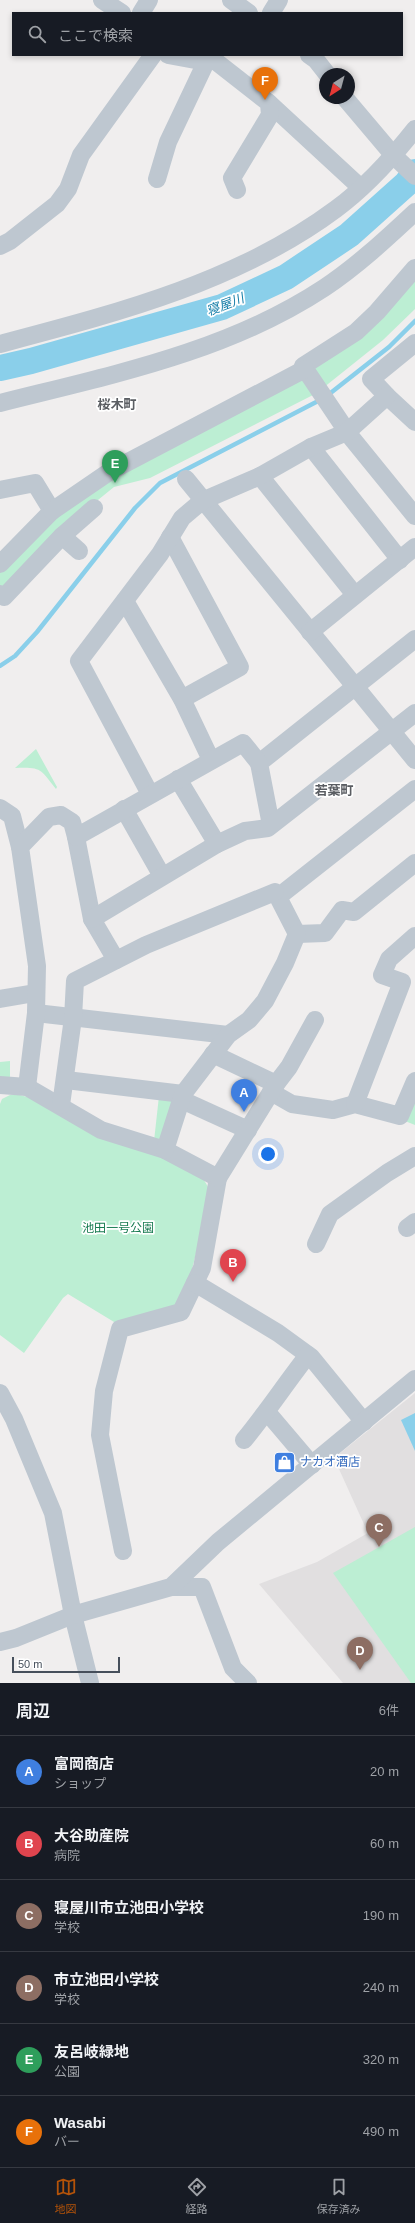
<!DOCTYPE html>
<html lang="ja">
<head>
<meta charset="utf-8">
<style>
	body { margin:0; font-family:Arial,"Noto Sans JP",sans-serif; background:#242831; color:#f1f3f6 }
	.compass { position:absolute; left:319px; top:68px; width:36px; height:36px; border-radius:50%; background:#171b24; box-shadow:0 2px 6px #0003; rotate:216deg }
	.scale { position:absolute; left:12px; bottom:10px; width:108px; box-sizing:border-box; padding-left:4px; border:2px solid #464f5b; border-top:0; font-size:11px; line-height:14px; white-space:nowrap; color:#464f5b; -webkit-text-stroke:3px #fff; paint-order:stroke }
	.you { position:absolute; left:268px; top:1154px; width:14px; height:14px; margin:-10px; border:3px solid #fff; border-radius:50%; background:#1a73e8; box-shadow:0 0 0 6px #1a73e833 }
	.badge { display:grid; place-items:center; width:26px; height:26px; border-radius:50%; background:#b45309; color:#fff; font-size:13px; font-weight:700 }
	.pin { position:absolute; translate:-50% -33px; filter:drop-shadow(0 1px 2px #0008) }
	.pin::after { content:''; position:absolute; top:21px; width:14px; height:12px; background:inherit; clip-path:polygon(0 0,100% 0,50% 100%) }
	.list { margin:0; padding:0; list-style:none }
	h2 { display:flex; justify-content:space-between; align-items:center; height:52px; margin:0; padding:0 16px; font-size:17px }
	h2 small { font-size:13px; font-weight:400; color:#9ea1a6 }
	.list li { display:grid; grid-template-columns:26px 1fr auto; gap:12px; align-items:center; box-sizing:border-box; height:72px; padding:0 16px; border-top:1px solid #363941 }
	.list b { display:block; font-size:15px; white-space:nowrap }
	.list p { margin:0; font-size:13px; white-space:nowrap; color:#9ea1a6 }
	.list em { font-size:13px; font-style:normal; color:#9ea1a6 }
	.icon { flex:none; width:22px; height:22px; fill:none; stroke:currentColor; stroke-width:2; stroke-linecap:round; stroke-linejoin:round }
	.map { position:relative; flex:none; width:415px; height:1683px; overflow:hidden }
	.search { position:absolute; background:#171b24; box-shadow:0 2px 6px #0003; left:12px; right:12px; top:12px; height:44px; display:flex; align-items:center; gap:10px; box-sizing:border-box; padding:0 14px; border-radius:0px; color:#9ea1a6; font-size:15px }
	.sheet { height:484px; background:#171b24 }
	nav { display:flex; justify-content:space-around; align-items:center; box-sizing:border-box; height:56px; border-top:1px solid #363941; background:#171b24; font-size:11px; color:#9ea1a6 }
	nav a { display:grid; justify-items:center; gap:2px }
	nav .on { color:#b45309 }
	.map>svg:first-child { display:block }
	.education { fill:#e1dfe0 }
	.green { fill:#bceed3 }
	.water { fill:#8acfea }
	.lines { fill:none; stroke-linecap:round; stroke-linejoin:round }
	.stream { stroke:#8acfea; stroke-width:4.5 }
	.river { stroke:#8acfea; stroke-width:26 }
	.minor { stroke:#bec7d0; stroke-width:18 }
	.labels { text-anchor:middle; stroke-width:3.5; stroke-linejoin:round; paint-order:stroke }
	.park-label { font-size:12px; fill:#187b51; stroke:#fff }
	.shop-label { font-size:12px; fill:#366cbe; stroke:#fff; text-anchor:start }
	.water-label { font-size:13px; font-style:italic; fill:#0e7aa6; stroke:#fff }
	.neighbourhood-label { font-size:13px; font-weight:bold; fill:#5a5d62; stroke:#fff }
</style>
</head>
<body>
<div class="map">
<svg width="415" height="1683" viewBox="0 0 415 1683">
	<rect width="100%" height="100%" fill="#f0eeee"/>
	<polygon class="education" points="415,1393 415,1683 343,1683 259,1584 317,1562 368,1533 334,1458"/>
	<g class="green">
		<polygon points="415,274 415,309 383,340 323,388 310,369"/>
		<polygon points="302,374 315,394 150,478 114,487 93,504 0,593 0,568 65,505"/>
		<path d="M36,749L57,787L56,789C40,769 42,767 15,768Z"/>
		<polygon points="10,1061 10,1079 0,1076 0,1062"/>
		<polygon points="415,1094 415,1125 405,1121"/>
		<polygon points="10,1095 20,1095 34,1099 165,1157 201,1175 211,1192 186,1294 175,1309 119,1325 68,1294 63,1298 24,1353 0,1335 0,1104 2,1099"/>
		<polygon points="159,1096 176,1097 164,1139 154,1141"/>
		<polygon points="415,1527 415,1683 411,1683 333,1573"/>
	</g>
	<polygon class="water" points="415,1413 415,1451 401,1420"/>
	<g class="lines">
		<g class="stream">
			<polyline points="328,395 389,347 415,321"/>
			<polyline points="0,666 15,656 37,632 135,508 160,483 322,399"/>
		</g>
		<polyline class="river" points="0,368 31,361 222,307 286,277 349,235 406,184 415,172"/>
		<g class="minor">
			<polyline points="102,0 122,13"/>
			<polyline points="231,0 249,13"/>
			<polyline points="141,13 149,0"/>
			<polyline points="271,13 279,0"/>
			<polyline points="168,55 206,62"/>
			<polyline points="309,55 316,60 327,74"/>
			<polyline points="345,98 394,156 415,176"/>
			<polyline points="269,103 360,187"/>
			<polyline points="157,179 168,142 206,62 214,60 269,103 270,115 232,178 237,190"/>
			<polyline points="0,246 10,241 57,204 68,189 81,155 153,55"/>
			<polyline points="415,268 377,312 356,332 303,366 350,436 415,516"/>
			<polyline points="415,343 371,379 387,396 415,422"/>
			<path d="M0,344C117,313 238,282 336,209C366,187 392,158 415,129"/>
			<path d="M0,403C111,375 227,352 324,288C357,266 386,239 415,212"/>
			<polyline points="311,447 400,560"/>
			<polyline points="260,476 355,595"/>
			<polyline points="186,479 415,760"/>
			<polyline points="0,490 35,483 52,511 0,564"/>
			<polyline points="52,511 109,472 305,369"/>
			<polyline points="62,536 79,551"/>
			<polyline points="170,537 240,667 182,699"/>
			<polyline points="0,594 4,597 62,536 94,508"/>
			<polyline points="125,601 182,699 211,760"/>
			<polyline points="310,632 415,547"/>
			<polyline points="178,779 217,844"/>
			<polyline points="415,789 278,897 297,934 325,933 342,910 354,912 415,863"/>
			<polyline points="150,794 79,661 160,554 182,518 202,501 260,476 311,447 347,432 387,396"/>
			<polyline points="0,808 12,816 20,847"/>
			<polyline points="124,809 162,876"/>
			<polyline points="271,825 259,763 415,639"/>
			<polyline points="76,837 92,919 116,960"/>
			<polyline points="92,919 217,844 245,831 268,828 415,713"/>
			<polyline points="0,999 35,993"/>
			<polyline points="36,1013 228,1035"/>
			<polyline points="213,1054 276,1084"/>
			<polyline points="66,1080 183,1094"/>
			<polyline points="0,1085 27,1087 101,1130 165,1150 218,1178 202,1268 181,1312 120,1329 104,1391 100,1435 123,1551"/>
			<polyline points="27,1087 36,1013 37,966 20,847 49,817 61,815 72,822 76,837 243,743 259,763"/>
			<polyline points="271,1092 292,1104 333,1110 355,1104 400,1116 415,1081"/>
			<polyline points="182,1100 248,1130"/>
			<polyline points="355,1104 402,982 382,975 389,959 415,936"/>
			<polyline points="61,1105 73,1018 75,981 146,945 275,892"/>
			<polyline points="165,1150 183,1094 228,1035 249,1020 265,1001 285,963 297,934"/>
			<polyline points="218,1178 276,1084 289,1067 315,1020"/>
			<polyline points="407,1228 415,1222"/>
			<polyline points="316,1244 330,1214 387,1173 415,1156"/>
			<polyline points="195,1283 278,1333 311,1357 364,1422"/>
			<polyline points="0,1393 14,1419 53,1513 73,1615 90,1683"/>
			<polyline points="267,1412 312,1465"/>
			<path d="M244,1440C267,1412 286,1383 308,1355"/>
			<polyline points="171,1587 202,1587 233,1668 248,1683"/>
			<polyline points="0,1642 16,1638 73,1615 171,1587 218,1542 415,1379"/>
		</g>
	</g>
	<defs>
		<symbol id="shop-square" viewBox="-11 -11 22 22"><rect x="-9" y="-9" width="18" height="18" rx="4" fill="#3f7fe0" stroke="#fff"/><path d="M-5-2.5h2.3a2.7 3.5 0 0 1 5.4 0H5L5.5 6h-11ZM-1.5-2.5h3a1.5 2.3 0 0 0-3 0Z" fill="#fff"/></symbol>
	</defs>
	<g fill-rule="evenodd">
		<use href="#shop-square" x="272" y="1450" width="25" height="25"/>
	</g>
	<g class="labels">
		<g class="park-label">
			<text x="118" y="1232">池田一号公園</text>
		</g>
		<g class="shop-label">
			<text x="300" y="1466">ナカオ酒店</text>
		</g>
		<g class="water-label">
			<text transform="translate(225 304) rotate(-21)" y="5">寝屋川</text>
		</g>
		<g class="neighbourhood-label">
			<text x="117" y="409">桜木町</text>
			<text x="334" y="795">若葉町</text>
		</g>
	</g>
</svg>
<svg class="compass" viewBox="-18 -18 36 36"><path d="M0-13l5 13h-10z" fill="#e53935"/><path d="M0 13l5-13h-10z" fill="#9ea1a6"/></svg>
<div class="scale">50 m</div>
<div class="you"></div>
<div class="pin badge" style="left:244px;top:1112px;background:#3f7fe0">A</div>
<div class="pin badge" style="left:233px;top:1282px;background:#e0444e">B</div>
<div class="pin badge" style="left:379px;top:1547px;background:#8d6e63">C</div>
<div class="pin badge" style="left:360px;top:1670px;background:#8d6e63">D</div>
<div class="pin badge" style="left:115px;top:483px;background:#2e9e5b">E</div>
<div class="pin badge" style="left:265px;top:100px;background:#e8710a">F</div>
<div class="search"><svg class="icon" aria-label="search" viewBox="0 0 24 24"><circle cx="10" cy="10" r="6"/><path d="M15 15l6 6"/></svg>ここで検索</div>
</div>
<section class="sheet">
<h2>周辺<small>6件</small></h2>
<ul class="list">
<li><span class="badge" style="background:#3f7fe0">A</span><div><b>富岡商店</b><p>ショップ</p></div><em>20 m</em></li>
<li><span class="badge" style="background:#e0444e">B</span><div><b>大谷助産院</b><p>病院</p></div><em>60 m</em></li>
<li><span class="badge" style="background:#8d6e63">C</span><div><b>寝屋川市立池田小学校</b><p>学校</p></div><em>190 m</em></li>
<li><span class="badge" style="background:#8d6e63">D</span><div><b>市立池田小学校</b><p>学校</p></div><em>240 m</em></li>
<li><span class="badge" style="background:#2e9e5b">E</span><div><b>友呂岐緑地</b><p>公園</p></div><em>320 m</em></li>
<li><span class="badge" style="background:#e8710a">F</span><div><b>Wasabi</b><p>バー</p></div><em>490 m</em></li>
</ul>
</section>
<nav>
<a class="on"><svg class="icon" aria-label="map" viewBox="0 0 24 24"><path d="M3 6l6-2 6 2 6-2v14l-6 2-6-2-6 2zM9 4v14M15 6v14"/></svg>地図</a>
<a><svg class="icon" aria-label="directions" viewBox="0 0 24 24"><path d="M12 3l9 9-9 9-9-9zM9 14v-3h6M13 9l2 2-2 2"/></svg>経路</a>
<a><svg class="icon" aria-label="saved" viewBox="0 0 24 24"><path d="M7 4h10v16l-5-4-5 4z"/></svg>保存済み</a>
</nav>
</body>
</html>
